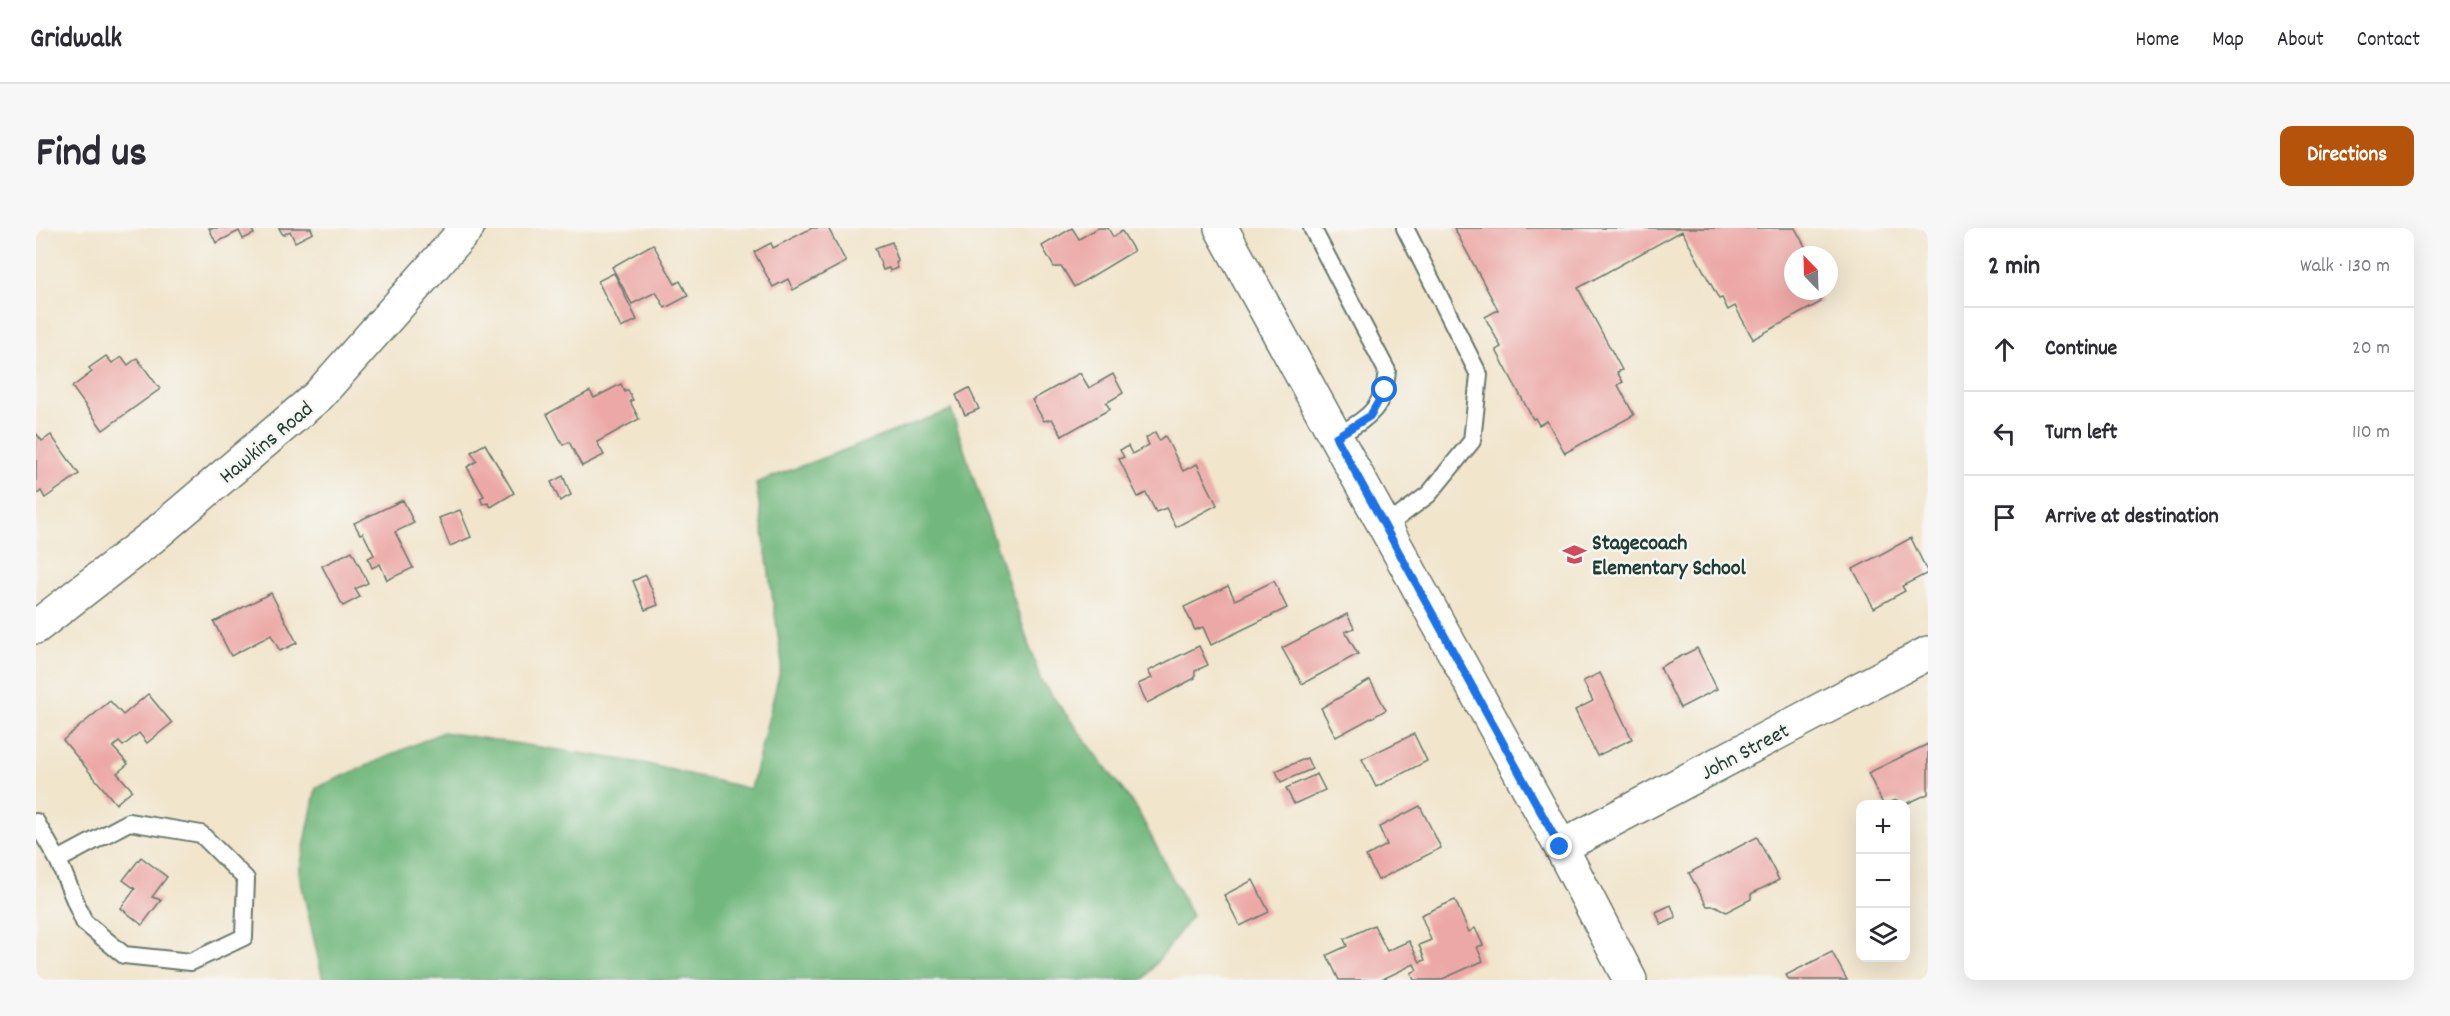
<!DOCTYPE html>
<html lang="en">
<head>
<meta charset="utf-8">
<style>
	body { margin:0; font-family:Dekko,sans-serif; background:#f7f7f7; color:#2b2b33 }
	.controls { position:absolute; right:18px; bottom:18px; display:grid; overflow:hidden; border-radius:12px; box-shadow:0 6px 24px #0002 }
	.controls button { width:54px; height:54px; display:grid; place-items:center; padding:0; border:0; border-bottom:2px solid #e1e1e2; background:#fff; color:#2b2b33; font:30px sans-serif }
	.compass { position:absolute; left:1748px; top:18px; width:54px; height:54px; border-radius:50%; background:#fff; box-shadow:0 6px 24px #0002; rotate:337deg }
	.stop { position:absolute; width:18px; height:18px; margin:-14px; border:4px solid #1a73e8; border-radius:50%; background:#fff }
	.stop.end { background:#1a73e8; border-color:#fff; box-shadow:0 2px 6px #0008 }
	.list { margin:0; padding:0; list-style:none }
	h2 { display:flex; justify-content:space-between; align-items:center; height:78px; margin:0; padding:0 24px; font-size:26px }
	h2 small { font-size:20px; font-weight:400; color:#7c7c81 }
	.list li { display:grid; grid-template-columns:39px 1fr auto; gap:18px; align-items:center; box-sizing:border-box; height:84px; padding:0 24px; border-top:2px solid #e1e1e2 }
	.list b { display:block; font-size:22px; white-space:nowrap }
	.list em { font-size:20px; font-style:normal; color:#7c7c81 }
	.icon { flex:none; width:33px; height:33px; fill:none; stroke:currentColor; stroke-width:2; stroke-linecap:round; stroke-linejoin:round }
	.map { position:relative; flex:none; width:1892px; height:752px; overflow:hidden; border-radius:12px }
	header { display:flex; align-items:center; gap:36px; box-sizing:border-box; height:84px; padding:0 30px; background:#fff; border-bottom:2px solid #e1e1e2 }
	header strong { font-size:28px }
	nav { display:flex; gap:33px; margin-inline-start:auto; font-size:21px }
	.intro { display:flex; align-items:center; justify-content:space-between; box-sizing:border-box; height:144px; padding:0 36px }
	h1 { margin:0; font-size:42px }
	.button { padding:15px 27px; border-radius:12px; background:#b45309; color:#fff; font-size:21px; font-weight:700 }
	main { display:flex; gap:36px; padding:0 36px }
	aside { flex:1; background:#fff; border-radius:12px; box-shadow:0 6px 24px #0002 }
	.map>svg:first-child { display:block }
	.forest { fill:#72b87e; stroke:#487a59; stroke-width:1.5 }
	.building { fill:#eca8a6 }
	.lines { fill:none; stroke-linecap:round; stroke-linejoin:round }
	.service-casing { stroke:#687869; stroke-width:20 }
	.minor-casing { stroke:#687869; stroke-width:36 }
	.tertiary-casing { stroke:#687869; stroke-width:36 }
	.service { stroke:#fff; stroke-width:16 }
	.minor { stroke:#fff; stroke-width:33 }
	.tertiary { stroke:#fff; stroke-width:33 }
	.route { stroke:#1a73e8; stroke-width:8 }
	.labels { text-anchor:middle; stroke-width:5; stroke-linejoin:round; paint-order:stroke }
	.street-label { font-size:22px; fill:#1f3d34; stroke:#f6f6f2 }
	.poi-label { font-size:22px; font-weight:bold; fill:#1f3d34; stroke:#f6f6f2; text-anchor:start }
</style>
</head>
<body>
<header>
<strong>Gridwalk</strong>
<nav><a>Home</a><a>Map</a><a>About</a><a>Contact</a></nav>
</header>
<div class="intro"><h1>Find us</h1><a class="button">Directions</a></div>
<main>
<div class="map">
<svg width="1892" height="752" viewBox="0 0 1892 752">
	<rect width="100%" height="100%" fill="#f6f6f2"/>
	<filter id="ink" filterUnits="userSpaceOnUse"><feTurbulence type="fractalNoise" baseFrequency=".0167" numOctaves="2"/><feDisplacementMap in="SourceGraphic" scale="12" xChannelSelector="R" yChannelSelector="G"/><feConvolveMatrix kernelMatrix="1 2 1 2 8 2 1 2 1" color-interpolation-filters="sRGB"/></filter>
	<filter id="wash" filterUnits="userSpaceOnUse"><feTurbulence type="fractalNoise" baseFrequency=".008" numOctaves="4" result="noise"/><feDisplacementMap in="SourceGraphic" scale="24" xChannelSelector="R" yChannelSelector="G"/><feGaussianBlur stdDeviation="1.35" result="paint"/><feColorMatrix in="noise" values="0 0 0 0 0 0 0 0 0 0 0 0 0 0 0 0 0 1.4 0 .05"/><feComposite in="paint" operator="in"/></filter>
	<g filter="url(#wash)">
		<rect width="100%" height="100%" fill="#f1e5cc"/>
		<polygon class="forest" points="915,182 1005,453 1101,581 1156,688 1107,752 287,752 263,645 280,560 407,504 607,535 715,561 746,435 720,255"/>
		<g id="blocks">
			<g class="building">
				<polygon points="173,0 215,0 218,6 207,11 203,3 180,15"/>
				<polygon points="243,0 275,0 277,5 259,14 254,3 247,7"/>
				<polygon points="776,0 792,0 810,34 757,62 752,51 737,59 718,24 735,15 737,20"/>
				<polygon points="1036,0 1043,11 1062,0 1072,0 1077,9 1086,3 1098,23 1038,59 1026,39 1018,39 1006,18"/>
				<polygon points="1418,0 1759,0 1772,24 1769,27 1757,27 1757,63 1779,63 1785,74 1717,111 1699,78 1692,82 1686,70 1683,71 1646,3 1542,60 1586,142 1581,144 1587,154 1582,157 1598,187 1529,225 1511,193 1503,197 1499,190 1497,191 1460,122 1465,119 1449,89 1462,82"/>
				<polygon points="856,14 862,33 860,35 862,40 854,43 853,40 847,42 839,20"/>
				<polygon points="617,16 639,56 644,53 652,68 629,80 620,64 596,76 576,39"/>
				<polygon points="578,45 601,92 585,100 562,53"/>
				<polygon points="70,128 76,135 86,129 92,137 101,130 124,161 67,202 36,159 56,144 53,140"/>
				<polygon points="1044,145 1053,160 1077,146 1087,165 1070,175 1074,181 1026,208 1016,191 1008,193 996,172"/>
				<polygon points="585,156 589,164 592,162 597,172 594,173 603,191 561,214 568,227 546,238 533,214 527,217 511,186 554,163 558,170"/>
				<polygon points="933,160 943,181 929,187 920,167"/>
				<polygon points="1119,204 1123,212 1129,208 1147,243 1161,236 1181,277 1140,299 1130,280 1120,284 1110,265 1102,269 1083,231 1088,229 1084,222 1092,218 1096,226 1113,217 1110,210"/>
				<polygon points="0,205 6,213 15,207 43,246 9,270 5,263 0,267"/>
				<polygon points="449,216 478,265 455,279 452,275 447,276 444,270 448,268 431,239 441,233 435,224"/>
				<polygon points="527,248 535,267 524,273 515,254"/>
				<polygon points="367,272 378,295 359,304 377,340 351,352 344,336 336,340 332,330 338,327 327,305 324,306 318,295"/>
				<polygon points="424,282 435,309 414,318 403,290"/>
				<polygon points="1875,310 1892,345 1866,358 1869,363 1838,380 1817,341"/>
				<polygon points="316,323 332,355 319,361 324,369 307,378 286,338"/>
				<polygon points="610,347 622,377 609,382 597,353"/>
				<polygon points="1238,353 1251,380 1175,417 1167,399 1159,402 1148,379 1192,358 1199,372"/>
				<polygon points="235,365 261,415 244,423 235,407 195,428 178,394"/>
				<polygon points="1311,386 1318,400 1309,404 1322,426 1266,456 1246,420"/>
				<polygon points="1163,418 1172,437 1159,443 1159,450 1111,475 1102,456 1116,450 1112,443"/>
				<polygon points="1661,420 1681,461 1644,480 1624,439"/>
				<polygon points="1564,445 1596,511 1561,528 1539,482 1557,473 1547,453"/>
				<polygon points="1334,452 1350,482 1300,509 1285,480"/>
				<polygon points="112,466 136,495 111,515 103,505 87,518 83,514 77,519 92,536 81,545 96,562 80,576 27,512 74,473 87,487"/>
				<polygon points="1378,506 1391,533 1340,559 1326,531"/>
				<polygon points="1892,516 1892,566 1870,576 1866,576 1861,572 1847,576 1832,545"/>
				<polygon points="1271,530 1276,541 1245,554 1240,543"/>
				<polygon points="1281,546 1289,562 1258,576 1250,560"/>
				<polygon points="1384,578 1405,620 1342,652 1330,628 1351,617 1343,599"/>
				<polygon points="1721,609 1743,652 1715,666 1715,671 1690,684 1680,678 1671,678 1653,645"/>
				<polygon points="105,629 131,649 116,669 125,672 106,697 85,680 99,661 87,652"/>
				<polygon points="1217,652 1233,684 1204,698 1188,667"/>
				<polygon points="1419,672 1433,704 1439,700 1447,717 1441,719 1447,733 1404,752 1378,752 1375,745 1381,742 1378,736 1345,752 1303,752 1291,727 1311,718 1308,711 1338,697 1351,723 1373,713 1384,734 1389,732 1383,717 1395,712 1385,687"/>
				<polygon points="1635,677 1640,690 1625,697 1620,684"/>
				<polygon points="1796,724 1811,752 1753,752 1750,747"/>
			</g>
		</g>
	</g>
	<g filter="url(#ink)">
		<use href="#blocks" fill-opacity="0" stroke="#687869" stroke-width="1.5"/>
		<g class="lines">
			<defs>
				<g id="service">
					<path d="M1276,0L1351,143C1347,183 1332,189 1300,209"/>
					<polyline points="1349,299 1393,266 1436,213 1443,147 1369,0"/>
					<polyline points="0,594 22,632 48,694 88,727 155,734 208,709 210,651 165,606 93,594 22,632"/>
				</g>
				<polyline id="minor" points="1525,619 1892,425"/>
				<g id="tertiary">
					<polyline points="1185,0 1525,619 1594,752"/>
					<polyline points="0,399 116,309 282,168 431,0"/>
				</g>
			</defs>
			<use href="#service" class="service-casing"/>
			<use href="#minor" class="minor-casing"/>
			<use href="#tertiary" class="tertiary-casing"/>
			<use href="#service" class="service"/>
			<use href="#minor" class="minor"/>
			<use href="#tertiary" class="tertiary"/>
		</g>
	</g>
	<g class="lines" filter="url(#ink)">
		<polyline class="route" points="1349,162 1334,188 1300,209 1524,619"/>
	</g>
	<defs>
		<symbol id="school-bare" viewBox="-9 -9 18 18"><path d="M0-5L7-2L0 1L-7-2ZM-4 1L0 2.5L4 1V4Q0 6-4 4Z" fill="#d1495b" stroke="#f6f6f2" stroke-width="2.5" paint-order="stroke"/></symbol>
	</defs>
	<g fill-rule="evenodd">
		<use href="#school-bare" x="1522" y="310" width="33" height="33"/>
	</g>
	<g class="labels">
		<g class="street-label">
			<text transform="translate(229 213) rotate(-40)" y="8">Hawkins Road</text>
			<text transform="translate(1708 522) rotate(-28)" y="8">John Street</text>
		</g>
		<g class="poi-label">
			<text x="1556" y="321">Stagecoach<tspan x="1556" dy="25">Elementary School</tspan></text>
		</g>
	</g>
</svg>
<div class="controls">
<button>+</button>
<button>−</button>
<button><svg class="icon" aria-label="layers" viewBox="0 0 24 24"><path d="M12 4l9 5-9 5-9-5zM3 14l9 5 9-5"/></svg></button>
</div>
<svg class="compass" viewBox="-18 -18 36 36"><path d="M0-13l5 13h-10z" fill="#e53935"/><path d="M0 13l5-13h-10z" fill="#7c7c81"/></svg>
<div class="stop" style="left:1349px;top:162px"></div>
<div class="stop end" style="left:1524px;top:619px"></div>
</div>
<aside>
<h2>2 min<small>Walk · 130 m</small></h2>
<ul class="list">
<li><svg class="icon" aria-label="ahead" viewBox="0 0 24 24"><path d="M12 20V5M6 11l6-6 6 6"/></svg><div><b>Continue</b></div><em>20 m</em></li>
<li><svg class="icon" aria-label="left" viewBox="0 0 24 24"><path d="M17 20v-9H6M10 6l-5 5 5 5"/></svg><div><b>Turn left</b></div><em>110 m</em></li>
<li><svg class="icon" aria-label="arrive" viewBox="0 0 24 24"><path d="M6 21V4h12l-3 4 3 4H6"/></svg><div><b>Arrive at destination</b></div></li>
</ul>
</aside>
</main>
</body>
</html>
